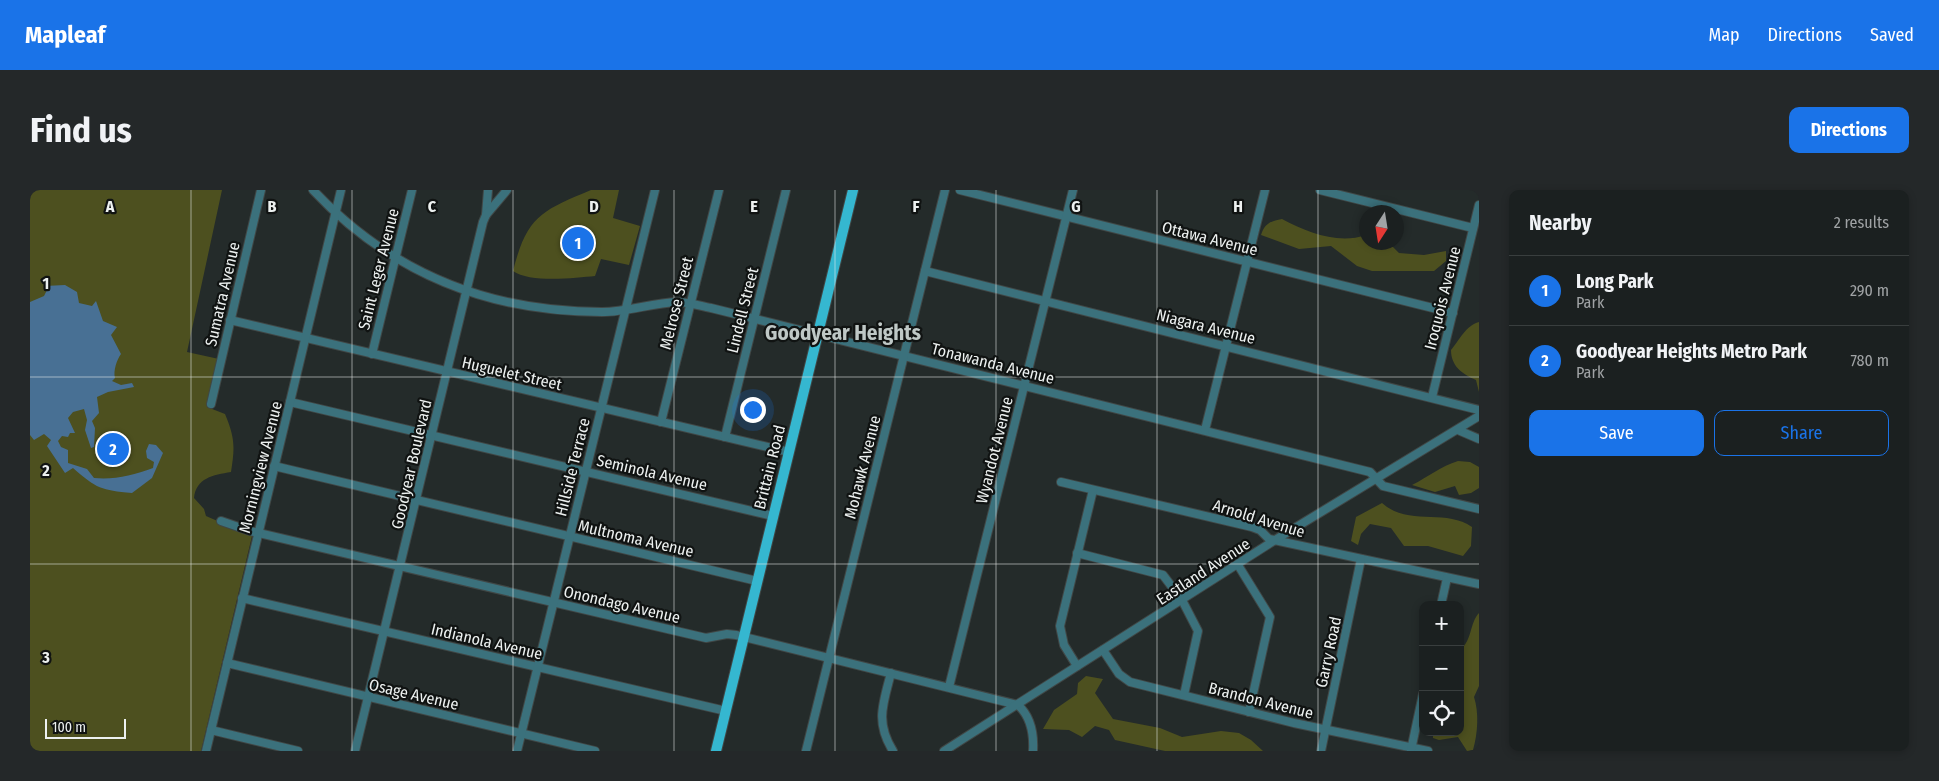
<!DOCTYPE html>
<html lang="en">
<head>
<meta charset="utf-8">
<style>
	body { margin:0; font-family:"Fira Sans Condensed",sans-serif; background:#242829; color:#f1f3f6 }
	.controls { position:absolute; right:15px; bottom:15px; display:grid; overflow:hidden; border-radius:10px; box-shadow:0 2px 8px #0003 }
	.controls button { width:45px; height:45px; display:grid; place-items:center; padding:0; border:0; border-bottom:1px solid #393e3e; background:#1b2020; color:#f1f3f6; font:25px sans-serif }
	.compass { position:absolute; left:1329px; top:15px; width:45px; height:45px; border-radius:50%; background:#1b2020; box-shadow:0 2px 8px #0003; rotate:192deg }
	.scale { position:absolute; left:15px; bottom:12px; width:81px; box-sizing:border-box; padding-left:5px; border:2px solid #edf1f0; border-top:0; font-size:14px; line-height:18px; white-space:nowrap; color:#edf1f0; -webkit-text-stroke:4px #101312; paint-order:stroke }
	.you { position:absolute; left:722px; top:219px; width:18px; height:18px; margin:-12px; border:4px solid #fff; border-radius:50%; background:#1a73e8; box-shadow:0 0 0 8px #1a73e833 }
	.badge { display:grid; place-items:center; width:32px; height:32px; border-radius:50%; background:#1a73e8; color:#fff; font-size:16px; font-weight:700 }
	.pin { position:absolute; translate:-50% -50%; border:2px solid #fff; box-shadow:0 1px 5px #0006 }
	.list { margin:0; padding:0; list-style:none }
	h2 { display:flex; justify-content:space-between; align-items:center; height:65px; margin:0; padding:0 20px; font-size:21px }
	h2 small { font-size:16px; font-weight:400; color:#a0a3a5 }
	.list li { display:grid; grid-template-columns:32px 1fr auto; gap:15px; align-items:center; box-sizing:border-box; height:70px; padding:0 20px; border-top:1px solid #393e3e }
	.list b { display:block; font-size:19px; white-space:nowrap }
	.list p { margin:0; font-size:16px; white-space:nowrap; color:#a0a3a5 }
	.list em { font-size:16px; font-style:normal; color:#a0a3a5 }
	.actions { display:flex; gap:10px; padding:15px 20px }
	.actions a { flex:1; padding:11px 0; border:1px solid #1a73e8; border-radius:10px; text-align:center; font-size:18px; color:#1a73e8 }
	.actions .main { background:#1a73e8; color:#fff }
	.icon { flex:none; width:28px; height:28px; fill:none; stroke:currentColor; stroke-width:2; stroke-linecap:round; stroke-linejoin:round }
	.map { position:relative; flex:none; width:1449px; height:561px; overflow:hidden; border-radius:10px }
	header { display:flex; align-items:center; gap:30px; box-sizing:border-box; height:70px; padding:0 25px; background:#1a73e8; color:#fff }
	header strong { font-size:24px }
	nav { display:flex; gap:28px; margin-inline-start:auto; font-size:18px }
	.intro { display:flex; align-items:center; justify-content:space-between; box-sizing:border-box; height:120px; padding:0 30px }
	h1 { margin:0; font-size:35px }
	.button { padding:12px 22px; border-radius:10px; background:#1a73e8; color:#fff; font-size:18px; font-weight:700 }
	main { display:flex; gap:30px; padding:0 30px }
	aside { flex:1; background:#1b2020; border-radius:10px; box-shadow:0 2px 8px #0003 }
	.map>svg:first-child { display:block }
	.green { fill:#4d501f }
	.water { fill:#487094 }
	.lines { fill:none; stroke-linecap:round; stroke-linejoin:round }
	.minor-casing { stroke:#404746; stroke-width:10 }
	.major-casing { stroke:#404746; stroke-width:12 }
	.minor { stroke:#3b717c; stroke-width:8 }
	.major { stroke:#35b7d0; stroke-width:10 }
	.grid { fill:none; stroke:#edf1f0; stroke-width:1; stroke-opacity:0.55 }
	.labels { text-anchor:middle; stroke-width:4.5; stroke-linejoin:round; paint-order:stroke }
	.street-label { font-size:16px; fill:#edf1f0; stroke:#101312 }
	.district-label { font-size:21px; font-weight:bold; fill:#bfc8c6; stroke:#101312 }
	.grid-label { font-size:16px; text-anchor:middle; font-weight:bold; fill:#edf1f0; stroke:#101312; stroke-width:4.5; stroke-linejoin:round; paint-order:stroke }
</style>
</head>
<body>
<header>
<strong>Mapleaf</strong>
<nav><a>Map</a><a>Directions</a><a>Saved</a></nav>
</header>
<div class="intro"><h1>Find us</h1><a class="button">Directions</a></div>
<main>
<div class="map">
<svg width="1449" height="561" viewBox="0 0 1449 561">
	<rect width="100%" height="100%" fill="#242b2a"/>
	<g class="green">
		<path d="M0,0H192L157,162L189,169L177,217L195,224C205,248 205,257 201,282C183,285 166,288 164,308L174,319L176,326L222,346L171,561H0Z"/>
		<path d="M561,0H589L583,28L610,36L599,75L571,69L565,86C545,88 499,93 483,81C497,26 511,21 561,0Z"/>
		<path d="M1252,29C1277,42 1308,55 1336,45V52L1359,53L1369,63L1394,65L1416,61V71L1404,81H1342L1327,76L1301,56L1269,59L1231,45C1235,33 1241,31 1252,29Z"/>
		<path d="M1449,132V202L1446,190C1432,184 1421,176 1421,160C1429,151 1436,135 1449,132Z"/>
		<path d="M1428,271L1440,272L1449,277V298L1441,303L1429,305L1425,296L1405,302L1382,295C1398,287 1411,276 1428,271Z"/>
		<path d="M1352,313C1379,337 1415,318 1442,337L1441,356L1433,366L1398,356H1374L1361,338L1340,334L1331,344L1328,355L1321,351L1326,327Z"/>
		<path d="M1449,423V496L1444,507C1449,522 1448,543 1443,560L1437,561L1428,547L1409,550L1403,548V542H1430V460C1443,449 1439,434 1449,423Z"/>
		<polygon points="1056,486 1073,489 1065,503 1083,529 1130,538 1152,547 1191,541 1209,543 1221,550 1233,561 1135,561 1085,550 1079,540 1065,536 1052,547 1039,540 1013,539 1024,520 1047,504 1048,493"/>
	</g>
	<path class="water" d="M35,95L47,102L49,113L62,116L66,111L73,131L87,137L81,145L91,164C87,169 83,181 85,188L82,191L91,195L102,193L104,197L78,202L67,207L69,223L62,231L65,238L64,257L61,258L55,240L57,230L54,219L43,222L38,228L45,243H40L38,247L32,246L28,251L31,257L38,260V273L57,279L64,288C85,290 103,285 123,278L124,272L117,268L116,261L119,254L126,255L133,263L122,288L102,303C71,300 67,299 43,278L35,283L17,256L21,250L14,244L4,250L0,245V112L14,106L17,100L15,96Z"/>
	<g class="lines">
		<defs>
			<g id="minor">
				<path d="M283,0C361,83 458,122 572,122C597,122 622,113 647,112C658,112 670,116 681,118L1340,282L1353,296L1449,319"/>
				<polyline points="930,0 1423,123"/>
				<polyline points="1290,0 1443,38"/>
				<polyline points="456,25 458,0"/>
				<polyline points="895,81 1449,220"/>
				<polyline points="200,130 759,262"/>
				<polyline points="342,164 382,0"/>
				<polyline points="1402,207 1449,15"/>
				<polyline points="260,212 743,326"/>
				<polyline points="181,214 231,0"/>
				<polyline points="631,232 689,0"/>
				<polyline points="1175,240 1235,0"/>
				<polyline points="1428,240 1449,249"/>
				<polyline points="695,247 756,0"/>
				<polyline points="244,276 727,391"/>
				<polyline points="1031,292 1222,337 1230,340 1239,349 1449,394"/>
				<path d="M191,331L220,341L676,448L697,444L706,445L988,515C1001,527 1004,544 1003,561"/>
				<polyline points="1047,363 1133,385 1152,410 1168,441 1154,505"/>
				<polyline points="1208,375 1240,427 1219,522"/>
				<polyline points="212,408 696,521"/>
				<polyline points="1411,415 1417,388"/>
				<polyline points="1073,460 1089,484 1100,492 1264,533 1398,561"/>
				<polyline points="197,473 565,561"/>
				<polyline points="1047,476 1034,455 1030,436 1063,300"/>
				<path d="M861,483C853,514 845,532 863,561"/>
				<polyline points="919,497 1043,0"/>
				<polyline points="181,540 268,561"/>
				<polyline points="1381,560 1393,504"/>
				<polyline points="176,561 311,0"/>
				<polyline points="325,561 453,32 456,25 477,0"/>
				<polyline points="487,561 625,0"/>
				<polyline points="776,561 915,0"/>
				<polyline points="914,561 1245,350 1449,226"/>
				<polyline points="1291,561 1331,369"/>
			</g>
			<polyline id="major" points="686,561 823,0"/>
		</defs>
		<use href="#minor" class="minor-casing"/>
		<use href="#major" class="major-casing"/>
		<use href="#minor" class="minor"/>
		<use href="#major" class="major"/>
	</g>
	<path class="grid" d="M161,0V561M322,0V561M483,0V561M644,0V561M805,0V561M966,0V561M1127,0V561M1288,0V561M0,187H1449M0,374H1449"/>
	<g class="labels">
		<g class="street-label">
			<text transform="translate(1180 48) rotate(14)" y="6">Ottawa Avenue</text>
			<text transform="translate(348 79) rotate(-76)" y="6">Saint Leger Avenue</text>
			<text transform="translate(192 104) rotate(-77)" y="6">Sumatra Avenue</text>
			<text transform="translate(1412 108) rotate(-76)" y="6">Iroquois Avenue</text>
			<text transform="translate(646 113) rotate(-76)" y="6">Melrose Street</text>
			<text transform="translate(712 120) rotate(-76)" y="6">Lindell Street</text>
			<text transform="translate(1176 136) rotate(14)" y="6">Niagara Avenue</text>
			<text transform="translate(963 173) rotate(14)" y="6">Tonawanda Avenue</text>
			<text transform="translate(482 183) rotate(13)" y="6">Huguelet Street</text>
			<text transform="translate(964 260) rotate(-76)" y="6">Wyandot Avenue</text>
			<text transform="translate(381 274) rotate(-77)" y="6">Goodyear Boulevard</text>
			<text transform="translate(230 277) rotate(-76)" y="6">Morningview Avenue</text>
			<text transform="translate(542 277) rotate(-76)" y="6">Hillside Terrace</text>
			<text transform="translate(739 277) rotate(-76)" y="6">Brittain Road</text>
			<text transform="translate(832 277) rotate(-76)" y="6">Mohawk Avenue</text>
			<text transform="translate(622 282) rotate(13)" y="6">Seminola Avenue</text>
			<text transform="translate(1229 328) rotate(17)" y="6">Arnold Avenue</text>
			<text transform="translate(606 348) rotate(13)" y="6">Multnoma Avenue</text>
			<text transform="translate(1173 381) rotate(-33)" y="6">Eastland Avenue</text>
			<text transform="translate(592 414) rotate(13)" y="6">Onondago Avenue</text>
			<text transform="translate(457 451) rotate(13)" y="6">Indianola Avenue</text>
			<text transform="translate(1298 462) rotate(-78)" y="6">Garry Road</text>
			<text transform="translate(384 504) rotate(13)" y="6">Osage Avenue</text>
			<text transform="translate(1231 510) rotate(14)" y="6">Brandon Avenue</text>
		</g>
		<g class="district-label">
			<text x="813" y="150">Goodyear Heights</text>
		</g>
	</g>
	<g class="grid-label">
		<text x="80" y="22">A</text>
		<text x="242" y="22">B</text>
		<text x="402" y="22">C</text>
		<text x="564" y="22">D</text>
		<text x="724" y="22">E</text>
		<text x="886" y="22">F</text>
		<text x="1046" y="22">G</text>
		<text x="1208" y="22">H</text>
		<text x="16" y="99">1</text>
		<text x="16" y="286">2</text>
		<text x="16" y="473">3</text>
	</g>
</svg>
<div class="controls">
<button>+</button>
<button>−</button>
<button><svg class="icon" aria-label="locate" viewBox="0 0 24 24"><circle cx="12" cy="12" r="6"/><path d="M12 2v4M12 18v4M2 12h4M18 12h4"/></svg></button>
</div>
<svg class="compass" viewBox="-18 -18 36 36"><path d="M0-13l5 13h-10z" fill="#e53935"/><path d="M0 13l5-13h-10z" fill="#a0a3a5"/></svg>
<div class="scale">100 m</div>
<div class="you"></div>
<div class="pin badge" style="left:548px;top:53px">1</div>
<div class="pin badge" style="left:83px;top:259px">2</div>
</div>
<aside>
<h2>Nearby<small>2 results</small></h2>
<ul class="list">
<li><span class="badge">1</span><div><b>Long Park</b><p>Park</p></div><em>290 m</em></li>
<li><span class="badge">2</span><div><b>Goodyear Heights Metro Park</b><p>Park</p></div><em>780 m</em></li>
</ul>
<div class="actions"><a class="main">Save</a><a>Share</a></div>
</aside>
</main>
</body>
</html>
